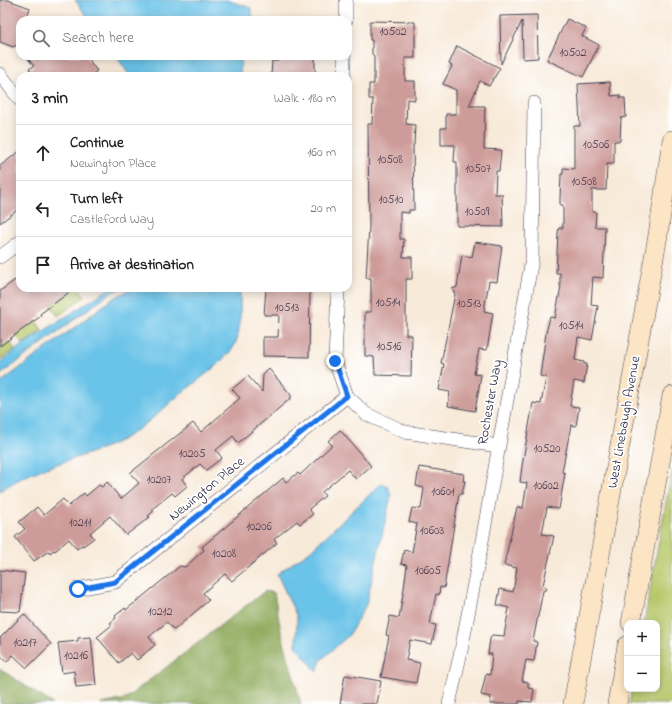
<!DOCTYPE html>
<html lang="en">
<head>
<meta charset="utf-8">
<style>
	body { margin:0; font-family:"Indie Flower",sans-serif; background:#f2f2f2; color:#222 }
	.controls { position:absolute; right:12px; bottom:12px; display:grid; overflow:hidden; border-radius:8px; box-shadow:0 2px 10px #0003 }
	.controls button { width:36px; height:36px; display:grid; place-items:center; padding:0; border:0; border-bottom:1px solid #e0e0e0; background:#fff; color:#222; font:20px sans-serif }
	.stop { position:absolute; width:12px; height:12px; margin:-9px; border:3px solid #1a73e8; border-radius:50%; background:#fff }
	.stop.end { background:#1a73e8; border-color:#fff; box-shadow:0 1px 4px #0008 }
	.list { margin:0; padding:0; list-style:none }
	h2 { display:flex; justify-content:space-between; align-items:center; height:52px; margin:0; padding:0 16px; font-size:17px }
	h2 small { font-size:13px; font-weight:400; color:#767676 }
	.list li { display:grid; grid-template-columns:26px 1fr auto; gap:12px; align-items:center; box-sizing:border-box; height:56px; padding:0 16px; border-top:1px solid #e0e0e0 }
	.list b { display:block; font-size:15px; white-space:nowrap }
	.list p { margin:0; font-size:13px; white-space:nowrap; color:#767676 }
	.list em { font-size:13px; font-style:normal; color:#767676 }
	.icon { flex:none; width:22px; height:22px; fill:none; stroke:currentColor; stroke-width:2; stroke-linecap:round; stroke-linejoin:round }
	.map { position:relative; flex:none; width:672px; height:704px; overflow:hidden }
	.search { position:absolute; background:#fff; box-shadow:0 2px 10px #0003; left:16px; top:16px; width:336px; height:44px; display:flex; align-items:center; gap:10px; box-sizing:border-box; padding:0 14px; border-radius:12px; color:#767676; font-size:15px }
	.panel { position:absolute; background:#fff; box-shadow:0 2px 10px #0003; left:16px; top:72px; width:336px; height:220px; border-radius:12px }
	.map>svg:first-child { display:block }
	.green { fill:#b7c86b; stroke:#6c7553 }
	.forest { fill:#91ac5f; stroke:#5a674d }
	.water { fill:#6ac3e8; stroke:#467292 }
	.building { fill:#cd9b99 }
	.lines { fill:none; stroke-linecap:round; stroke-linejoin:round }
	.minor-casing { stroke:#424053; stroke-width:14 }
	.secondary-casing { stroke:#424053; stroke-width:20 }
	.minor { stroke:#fff; stroke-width:13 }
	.secondary { stroke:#fce5c4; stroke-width:19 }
	.route { stroke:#1a73e8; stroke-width:5 }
	.labels { text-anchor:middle; stroke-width:3.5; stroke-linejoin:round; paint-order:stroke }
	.number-label { font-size:12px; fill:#4d4052 }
	.street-label { font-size:14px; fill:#22223b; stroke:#fff }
</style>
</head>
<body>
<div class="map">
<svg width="672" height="704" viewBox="0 0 672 704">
	<rect width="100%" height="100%" fill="#fff"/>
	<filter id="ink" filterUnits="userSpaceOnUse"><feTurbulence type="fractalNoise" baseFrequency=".025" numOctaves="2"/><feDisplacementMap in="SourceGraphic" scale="8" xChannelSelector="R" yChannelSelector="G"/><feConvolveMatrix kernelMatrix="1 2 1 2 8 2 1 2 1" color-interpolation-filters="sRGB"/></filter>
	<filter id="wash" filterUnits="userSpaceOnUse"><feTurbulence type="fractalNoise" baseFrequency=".012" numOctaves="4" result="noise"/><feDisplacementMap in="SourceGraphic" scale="16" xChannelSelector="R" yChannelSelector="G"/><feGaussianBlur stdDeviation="0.9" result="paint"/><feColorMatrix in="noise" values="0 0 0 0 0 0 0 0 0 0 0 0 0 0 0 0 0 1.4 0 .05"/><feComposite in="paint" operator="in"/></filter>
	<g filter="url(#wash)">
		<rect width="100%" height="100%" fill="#f8ead9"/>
		<g class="green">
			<polygon points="75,288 79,288 85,296 58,316 51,306"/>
			<polygon points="36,321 42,330 23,344 16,335"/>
			<polygon points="9,341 15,349 0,360 0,348"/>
			<polygon points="672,469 672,704 629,704 632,689 657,689 657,623 644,623"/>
		</g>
		<g class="forest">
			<polygon points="265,591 274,593 281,631 301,704 102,704 125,699"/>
			<polygon points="0,669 53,704 0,704"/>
		</g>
		<g class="water">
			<polygon points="75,0 227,0 251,8 253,20 90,20"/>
			<polygon points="116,56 241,56 240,76 130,76"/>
			<polygon points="110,288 121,288 107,295 0,375 0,363 22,345"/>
			<path d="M132,288H240C240,304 242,335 233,348C221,364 196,382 180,394C162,410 139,432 117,442C78,461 36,465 0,491V383L111,300Z"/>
			<polygon points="381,484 388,487 391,496 366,605 349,635 321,660 317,672 296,646 297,617 277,574 310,551"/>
		</g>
		<g id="blocks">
			<g class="building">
				<polygon points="0,0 8,0 30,8 26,20 20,20 20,37 17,45 13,47 0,42"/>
				<polygon points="537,15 538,58 523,59 522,21 501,64 500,16"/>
				<polygon points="567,19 586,28 582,36 599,45 583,77 547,60"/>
				<polygon points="370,21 415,22 415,58 405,58 405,81 415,81 415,100 407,99 406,124 415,125 414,145 413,145 414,210 409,210 409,213 400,212 400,239 404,239 403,257 412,257 412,279 406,279 406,335 412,335 411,376 375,375 374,357 365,356 365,312 371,312 371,278 366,278 369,227 368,124 372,124 373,99 369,99 369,84 374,84 374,56 372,54 372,40 370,40"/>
				<polygon points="457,46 500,68 489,86 480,81 469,106 485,106 484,149 501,150 499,171 496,171 495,194 502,194 503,227 457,226 457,162 454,162 455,145 441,145 441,128 446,128 446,114 456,114 456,90 443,84 452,66 449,64"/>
				<polygon points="26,56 86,56 97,71 90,76 34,76 29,69 34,66"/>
				<polygon points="278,56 315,56 315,76 271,76 272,61 278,61"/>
				<polygon points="610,82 611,96 620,95 620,98 625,98 626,117 621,118 620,141 614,141 614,164 607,164 606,190 592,190 592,212 596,212 595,227 605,227 603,278 593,277 591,305 598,306 592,340 578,337 575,360 584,362 584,364 587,364 584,383 574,381 570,406 579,407 576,426 571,425 562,472 565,473 559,509 547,507 542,534 554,536 543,585 547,589 543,591 533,641 537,642 534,661 526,660 522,681 528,682 528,688 534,689 532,702 519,701 519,704 490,704 491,697 481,695 486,674 490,675 492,654 488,654 490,639 492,635 504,636 509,608 497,605 500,589 513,592 517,568 504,565 517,507 523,508 527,483 520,482 522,466 533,403 541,404 546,377 540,376 546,333 550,317 555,318 561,286 560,286 560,273 556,273 558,233 559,228 563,228 563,205 560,205 560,199 561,174 563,174 563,168 574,169 574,126 580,126 578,84"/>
				<polygon points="20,151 20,208 0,223 0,166"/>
				<polygon points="475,242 502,246 497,282 489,281 484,311 493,313 487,350 479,349 474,374 481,375 475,411 448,406 450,392 439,390 444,364 441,363 455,294 452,289 457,287 462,255 472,257"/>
				<polygon points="15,280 20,288 75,288 40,314 41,316 0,346 0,291"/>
				<polygon points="266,288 310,288 309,357 263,356 263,337 278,337 279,315 264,315"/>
				<polygon points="269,369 291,395 291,398 238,443 233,436 216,450 222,458 206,470 200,464 182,479 187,486 175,496 172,493 152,509 154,511 148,516 150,517 126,535 110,516 90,533 94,538 83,546 82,545 77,549 69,539 55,551 54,550 50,553 49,551 34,561 15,537 25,529 19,522 37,507 44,515 63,499 69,506 84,493 86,496 99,485 102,487 107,482 121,499 139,483 130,473 193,423 201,432 240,398 232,389 248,376 262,392 263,375"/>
				<polygon points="340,430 371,466 356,479 348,470 322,492 325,496 309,509 313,514 300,524 297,521 274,539 277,543 232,581 225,574 203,593 209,600 174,630 167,622 149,637 155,645 137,660 131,653 119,663 97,637 112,625 110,623 116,618 115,616 125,608 126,610 180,566 185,567 204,550 202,547 283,478 286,482 298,473 300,475 332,445 328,441"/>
				<polygon points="419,467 464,474 463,481 465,481 462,494 459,494 444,588 440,587 439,595 436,594 430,624 436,625 432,644 410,640 406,660 420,663 416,683 381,677 389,636 386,635 390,616 399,618 404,588 407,565 401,564 404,550 412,552 417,524 409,522 412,508 421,509 424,488 416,486"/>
				<polygon points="0,570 25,573 20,612 0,611"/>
				<polygon points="24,614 51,644 27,668 13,655 7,662 0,655 0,638"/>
				<polygon points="91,637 96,685 76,687 74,671 62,673 58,643 78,641 78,638"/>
				<polygon points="345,675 381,681 377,704 340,704"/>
			</g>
		</g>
	</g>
	<g filter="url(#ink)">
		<use href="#blocks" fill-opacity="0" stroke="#424053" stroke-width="1"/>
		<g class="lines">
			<defs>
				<g id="minor">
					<polyline points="346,20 346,0"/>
					<polyline points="0,74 20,100"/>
					<polyline points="344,76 344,56"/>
					<polyline points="0,257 20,242"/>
					<polyline points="338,288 335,361 347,396 366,414 405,432 498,446"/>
					<polyline points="77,589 115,582 347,396"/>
					<polyline points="449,704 460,656 481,547 532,259 534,103"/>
				</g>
				<g id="secondary">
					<polyline points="631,623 672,396"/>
					<polyline points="573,704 658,235 672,140"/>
					<polyline points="617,704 627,646"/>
				</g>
			</defs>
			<use href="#minor" class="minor-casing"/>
			<use href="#secondary" class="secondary-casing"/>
			<use href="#minor" class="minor"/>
			<use href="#secondary" class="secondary"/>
		</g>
	</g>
	<g class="lines" filter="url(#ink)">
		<polyline class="route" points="78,589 115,582 347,396 335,361"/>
	</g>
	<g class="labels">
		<g class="number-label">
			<text x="393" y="35">10502</text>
			<text x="573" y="56">10502</text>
			<text x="596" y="148">10506</text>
			<text x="390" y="163">10508</text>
			<text x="478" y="172">10507</text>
			<text x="584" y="185">10508</text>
			<text x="391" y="203">10510</text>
			<text x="477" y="215">10509</text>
			<text x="388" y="306">10514</text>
			<text x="469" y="307">10513</text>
			<text x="287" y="311">10513</text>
			<text x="571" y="329">10514</text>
			<text x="389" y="350">10516</text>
			<text x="547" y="452">10520</text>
			<text x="192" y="457">10205</text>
			<text x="159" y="483">10207</text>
			<text x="546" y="489">10602</text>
			<text x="443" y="495">10601</text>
			<text x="80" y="526">10211</text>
			<text x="259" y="530">10206</text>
			<text x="432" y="534">10603</text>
			<text x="224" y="557">10208</text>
			<text x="428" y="574">10605</text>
			<text x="160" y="615">10212</text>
			<text x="25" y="646">10217</text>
			<text x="76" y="659">10216</text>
		</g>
		<g class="street-label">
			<text transform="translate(489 402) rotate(-80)" y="5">Rochester Way</text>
			<text transform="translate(623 422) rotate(-80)" y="5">West Linebaugh Avenue</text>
			<text transform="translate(206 488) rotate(-39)" y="5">Newington Place</text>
		</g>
	</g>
</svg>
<div class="controls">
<button>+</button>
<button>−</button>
</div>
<div class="stop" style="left:78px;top:589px"></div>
<div class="stop end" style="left:335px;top:361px"></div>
<div class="search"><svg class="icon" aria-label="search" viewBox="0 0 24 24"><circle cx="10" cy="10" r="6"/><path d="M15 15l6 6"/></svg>Search here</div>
<section class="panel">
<h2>3 min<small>Walk · 180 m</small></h2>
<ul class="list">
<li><svg class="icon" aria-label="ahead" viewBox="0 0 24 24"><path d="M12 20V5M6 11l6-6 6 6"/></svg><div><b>Continue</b><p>Newington Place</p></div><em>160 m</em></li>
<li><svg class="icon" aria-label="left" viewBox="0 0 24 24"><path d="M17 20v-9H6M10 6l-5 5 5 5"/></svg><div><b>Turn left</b><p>Castleford Way</p></div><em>20 m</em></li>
<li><svg class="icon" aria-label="arrive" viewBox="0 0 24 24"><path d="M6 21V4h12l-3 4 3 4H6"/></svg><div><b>Arrive at destination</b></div></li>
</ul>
</section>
</div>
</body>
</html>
